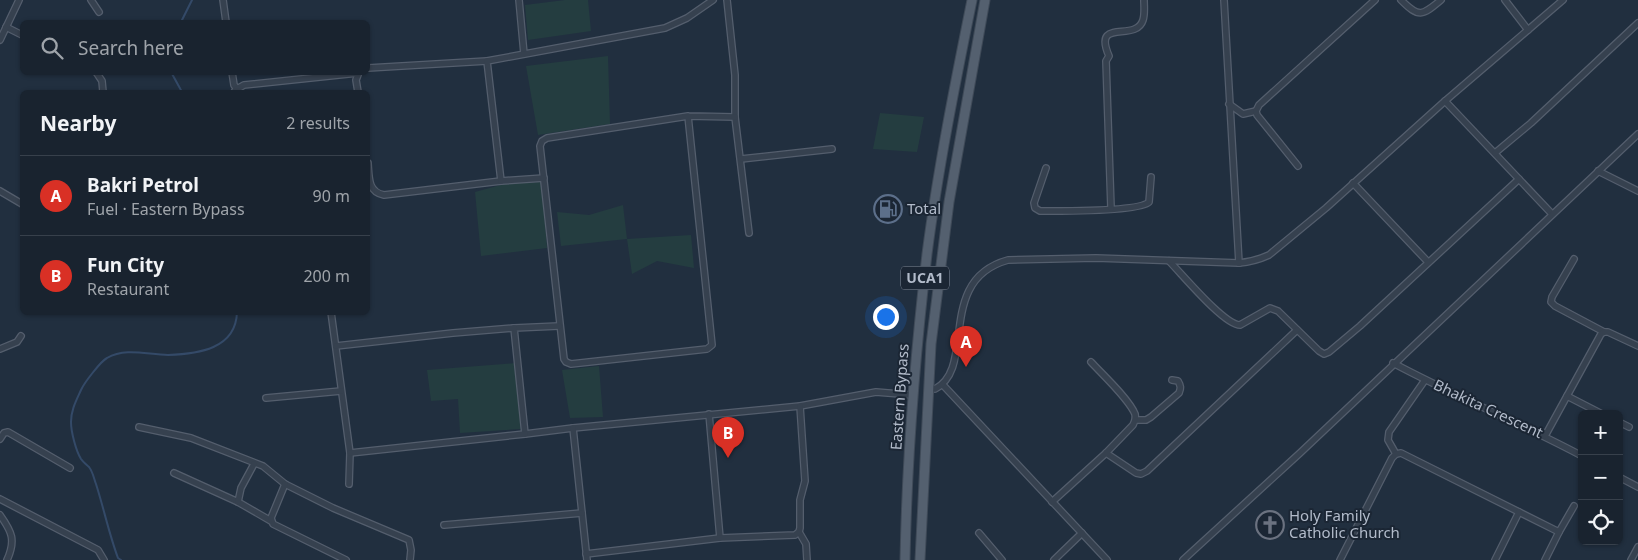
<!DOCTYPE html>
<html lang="en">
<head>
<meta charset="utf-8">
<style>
	body { margin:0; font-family:"Noto Sans",sans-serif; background:#222b37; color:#f1f3f6 }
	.controls { position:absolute; right:15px; bottom:15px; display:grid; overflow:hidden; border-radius:8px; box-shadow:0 1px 4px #0004 }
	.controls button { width:45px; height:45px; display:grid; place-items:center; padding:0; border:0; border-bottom:1px solid #37404b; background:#19232f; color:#f1f3f6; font:25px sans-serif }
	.you { position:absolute; left:885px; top:316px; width:18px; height:18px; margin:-12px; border:4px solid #fff; border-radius:50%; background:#1a73e8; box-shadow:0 0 0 8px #1a73e833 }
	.badge { display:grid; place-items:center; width:32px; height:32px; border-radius:50%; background:#d93025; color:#fff; font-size:16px; font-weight:700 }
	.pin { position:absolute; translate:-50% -41px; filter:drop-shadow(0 1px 2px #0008) }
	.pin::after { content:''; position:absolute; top:26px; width:18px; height:15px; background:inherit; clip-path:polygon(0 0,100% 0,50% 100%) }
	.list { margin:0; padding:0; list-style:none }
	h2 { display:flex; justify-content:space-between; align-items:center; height:65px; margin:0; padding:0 20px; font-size:21px }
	h2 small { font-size:16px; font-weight:400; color:#9fa4aa }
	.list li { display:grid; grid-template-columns:32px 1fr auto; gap:15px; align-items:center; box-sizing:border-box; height:80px; padding:0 20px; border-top:1px solid #37404b }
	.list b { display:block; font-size:19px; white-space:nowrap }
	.list p { margin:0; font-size:16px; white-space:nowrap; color:#9fa4aa }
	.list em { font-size:16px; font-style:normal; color:#9fa4aa }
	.icon { flex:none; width:28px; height:28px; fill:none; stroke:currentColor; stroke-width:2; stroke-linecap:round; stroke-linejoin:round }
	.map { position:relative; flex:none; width:1638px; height:560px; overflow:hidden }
	.search { position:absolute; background:#19232f; box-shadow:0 1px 4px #0004; left:20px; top:20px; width:350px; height:55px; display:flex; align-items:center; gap:12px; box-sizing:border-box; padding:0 18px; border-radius:8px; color:#9fa4aa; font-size:19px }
	.panel { position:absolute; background:#19232f; box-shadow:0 1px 4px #0004; left:20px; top:90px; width:350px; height:225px; border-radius:8px }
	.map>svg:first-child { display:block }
	.green { fill:#243d40 }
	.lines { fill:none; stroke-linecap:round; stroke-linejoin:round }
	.stream { stroke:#344a68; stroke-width:2 }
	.minor-casing { stroke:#545e6d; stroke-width:8 }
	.primary-casing { stroke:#3f4a58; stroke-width:11 }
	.minor { stroke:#36414f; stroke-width:5.5 }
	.primary { stroke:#54606f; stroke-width:9 }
	.labels { text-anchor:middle; stroke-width:4; stroke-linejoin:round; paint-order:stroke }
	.shield { fill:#1b2634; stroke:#858e9d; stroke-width:1 }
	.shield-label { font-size:14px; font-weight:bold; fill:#b2bbca }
	.poi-label { font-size:15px; fill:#b2bbca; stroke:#1b2634; text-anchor:start }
	.street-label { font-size:15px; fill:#b2bbca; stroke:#1b2634 }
</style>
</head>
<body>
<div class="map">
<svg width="1638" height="560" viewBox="0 0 1638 560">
	<rect width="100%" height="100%" fill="#212f3f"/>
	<g class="green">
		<polygon points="565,0 588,0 591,31 528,40 525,5"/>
		<polygon points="608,56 610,124 538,135 526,66"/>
		<polygon points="880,113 924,117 917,152 873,149"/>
		<polygon points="542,182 547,248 481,256 475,192 508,183"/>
		<polygon points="623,205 627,239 691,235 694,268 657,261 632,274 627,239 561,246 557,212 589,215"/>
		<polygon points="516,363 521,429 460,433 458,399 431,401 427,370"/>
		<polygon points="599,366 603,417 570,418 562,370"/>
	</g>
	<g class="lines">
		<g class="stream">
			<polyline points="181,22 192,0"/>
			<polyline points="171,72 182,92"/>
			<path d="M121,560L118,558C109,534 104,509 96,484C94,479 93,472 89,467C86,464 83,462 81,459C76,451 71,432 71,422C71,410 76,401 81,390C84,383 101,361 107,358C126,347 148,355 168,355C198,354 236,349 237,312"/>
		</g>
		<defs>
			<g id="minor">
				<polyline points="91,0 99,12"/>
				<polyline points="223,0 226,22"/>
				<polyline points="519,0 524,54"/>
				<polyline points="727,0 735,75 735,117 749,233"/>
				<polyline points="1224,0 1239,263"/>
				<path d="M1401,0C1419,18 1422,16 1441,0"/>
				<polyline points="1505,0 1528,30"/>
				<polyline points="6,27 22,35"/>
				<polyline points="0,40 19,0"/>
				<polyline points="368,68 487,61"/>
				<polyline points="96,72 102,81 103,92"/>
				<polyline points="232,72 234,85 237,89"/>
				<polyline points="234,92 237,89 244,85 358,73"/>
				<polyline points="358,92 356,80 359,72"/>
				<polyline points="1445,101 1552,214"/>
				<polyline points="1229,104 1243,114 1256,111"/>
				<polyline points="688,116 547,138 542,141 540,146 564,359 566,362 571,364 707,349 712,345 688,116 735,117"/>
				<polyline points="1495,153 1531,123 1638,23"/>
				<polyline points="741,159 832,149"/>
				<path d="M368,163C369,178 368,192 384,195L501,181"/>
				<polyline points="1298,166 1257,115 1256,111 1259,105 1375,0"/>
				<path d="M1046,168L1034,203L1035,208L1040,211C1058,211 1139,212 1149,202L1151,177"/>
				<polyline points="1598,171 1638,191"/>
				<polyline points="544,178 501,181 487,61 665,28 687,18 713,0"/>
				<polyline points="1353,183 1428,262"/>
				<polyline points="0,191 22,204"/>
				<path d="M1111,208L1106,61L1109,56C1092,17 1136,43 1143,20C1145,14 1144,6 1144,0"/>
				<polyline points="1574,259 1552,297 1551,302 1555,306 1604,332"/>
				<path d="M1169,261C1182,274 1224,325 1240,325L1270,308L1278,311L1319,351L1324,354L1329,352L1360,326L1519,179"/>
				<polyline points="331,312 350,453 349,484"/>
				<polyline points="559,326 514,328 525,434 573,428 800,406 876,392 912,395"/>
				<polyline points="336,346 453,333 514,328"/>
				<polyline points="0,349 17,342 21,336"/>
				<path d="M1393,363C1455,396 1520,423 1582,456"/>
				<polyline points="943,385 1107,560"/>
				<path d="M928,387L935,389C977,368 935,280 1008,260L1096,258L1239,263C1250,262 1258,260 1269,255L1326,208L1445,101L1563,0"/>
				<polyline points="1567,396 1602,414"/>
				<polyline points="266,398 341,391"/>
				<polyline points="709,414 720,538"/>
				<path d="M1136,420H1146L1151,417L1179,393C1181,388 1181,386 1178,381L1172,380"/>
				<polyline points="1619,422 1629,427"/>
				<polyline points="139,427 191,438 263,466 285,484 333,508 409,540 411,550 410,560"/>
				<polyline points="573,428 587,560"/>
				<polyline points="1545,436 1601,334 1604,332 1608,332 1638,346"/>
				<polyline points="0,439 4,433 8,432 70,468"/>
				<polyline points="350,453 525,434"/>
				<polyline points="1106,453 1136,473 1141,474 1147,471 1297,330"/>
				<polyline points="1396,454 1388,440 1389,432 1425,380"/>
				<polyline points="174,473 238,502 271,521"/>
				<polyline points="1619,477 1638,487"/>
				<polyline points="285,484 271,518 273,524 346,560"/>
				<polyline points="0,499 98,550 104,560"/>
				<polyline points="238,502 241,488 254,464"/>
				<path d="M1052,502L1106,453L1133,425C1135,421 1136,418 1135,414C1129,399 1102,374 1091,362"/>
				<path d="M0,515C12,532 16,540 7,560"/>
				<polyline points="444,525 582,513"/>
				<polyline points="799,532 806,544 807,560"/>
				<polyline points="979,533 1002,560"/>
				<polyline points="586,554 720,538 795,535 799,532 800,528 800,500 805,481 800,406"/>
				<polyline points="1054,560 1082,533"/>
				<polyline points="1183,560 1300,453 1638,134"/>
				<polyline points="1340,560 1392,458 1396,454 1401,453 1559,532"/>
				<polyline points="1495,560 1519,512"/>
				<polyline points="1545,560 1559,532 1574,506"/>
				<polyline points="1631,560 1638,547"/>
			</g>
			<g id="primary">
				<path d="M905,560C907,457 915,356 927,254C938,169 955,84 972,0"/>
				<polyline points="920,560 931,344 949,202 985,0"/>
			</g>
		</defs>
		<use href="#minor" class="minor-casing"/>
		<use href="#primary" class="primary-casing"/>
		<use href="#minor" class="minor"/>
		<use href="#primary" class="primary"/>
	</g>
	<defs>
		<symbol id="fuel-ring" viewBox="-11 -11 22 22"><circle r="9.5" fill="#1b2634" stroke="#5c6f8a" stroke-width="1.5"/><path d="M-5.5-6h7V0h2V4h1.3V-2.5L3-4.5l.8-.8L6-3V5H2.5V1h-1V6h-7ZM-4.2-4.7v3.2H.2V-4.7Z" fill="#5c6f8a"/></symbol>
		<symbol id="church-ring" viewBox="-11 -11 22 22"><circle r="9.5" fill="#1b2634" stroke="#6b7280" stroke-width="1.5"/><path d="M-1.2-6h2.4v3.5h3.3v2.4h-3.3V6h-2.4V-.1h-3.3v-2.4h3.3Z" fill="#6b7280"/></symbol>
	</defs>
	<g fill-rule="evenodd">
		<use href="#fuel-ring" x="872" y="193" width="32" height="32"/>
		<use href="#church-ring" x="1254" y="509" width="32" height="32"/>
	</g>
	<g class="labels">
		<rect class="shield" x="901" y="266.5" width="48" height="23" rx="4"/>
		<g class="shield-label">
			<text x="925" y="283">UCA1</text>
		</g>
		<g class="poi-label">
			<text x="907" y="214">Total</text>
			<text x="1289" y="521">Holy Family<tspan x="1289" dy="17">Catholic Church</tspan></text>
		</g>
		<g class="street-label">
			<text transform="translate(900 397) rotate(-86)" y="5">Eastern Bypass</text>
			<text transform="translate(1488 409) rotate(25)" y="5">Bhakita Crescent</text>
		</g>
	</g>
</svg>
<div class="controls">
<button>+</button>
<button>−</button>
<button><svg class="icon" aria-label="locate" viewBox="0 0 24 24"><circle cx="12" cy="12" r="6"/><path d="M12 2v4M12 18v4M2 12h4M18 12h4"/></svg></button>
</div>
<div class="you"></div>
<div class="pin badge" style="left:966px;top:367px">A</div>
<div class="pin badge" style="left:728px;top:458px">B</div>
<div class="search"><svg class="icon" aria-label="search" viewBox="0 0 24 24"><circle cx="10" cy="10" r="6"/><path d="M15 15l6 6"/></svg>Search here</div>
<section class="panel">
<h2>Nearby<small>2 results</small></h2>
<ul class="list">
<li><span class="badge">A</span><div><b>Bakri Petrol</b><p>Fuel · Eastern Bypass</p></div><em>90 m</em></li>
<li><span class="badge">B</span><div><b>Fun City</b><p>Restaurant</p></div><em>200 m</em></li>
</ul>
</section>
</div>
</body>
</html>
